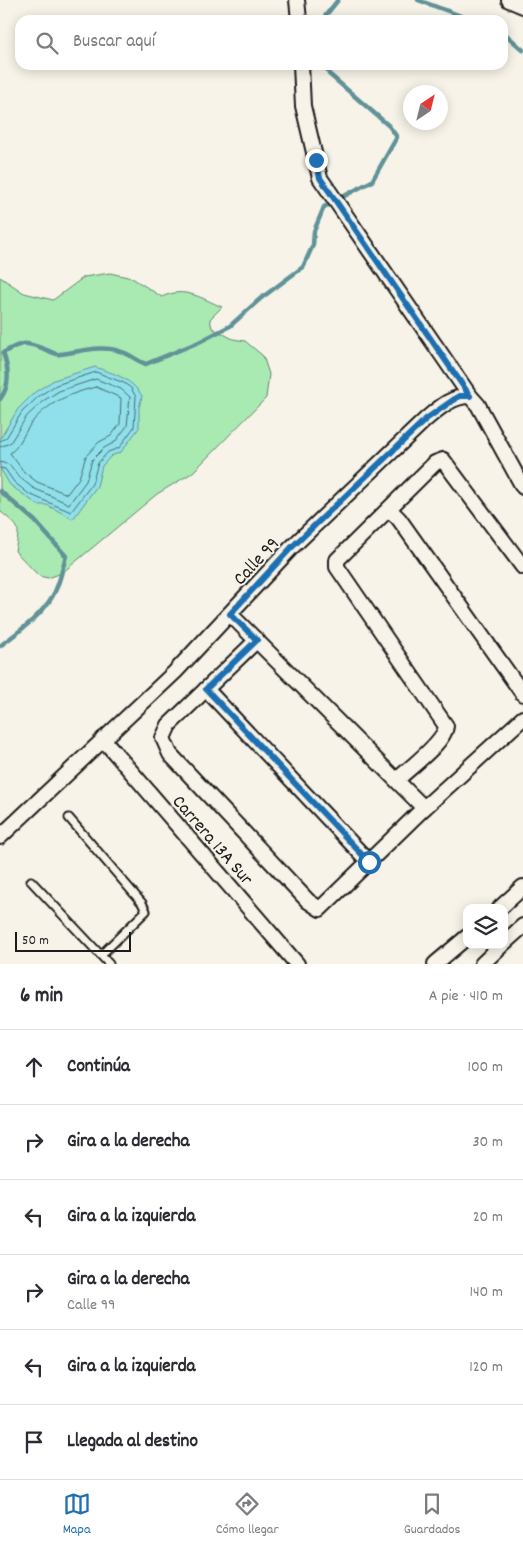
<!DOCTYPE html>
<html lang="es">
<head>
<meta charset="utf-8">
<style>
	body { margin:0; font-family:Dekko,sans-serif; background:#f2f2f3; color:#2b2b33 }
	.controls { position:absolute; right:15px; bottom:15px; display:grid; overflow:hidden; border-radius:10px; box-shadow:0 2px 12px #0003 }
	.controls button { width:45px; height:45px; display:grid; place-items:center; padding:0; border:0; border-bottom:1px solid #e1e1e2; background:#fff; color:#2b2b33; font:25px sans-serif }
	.compass { position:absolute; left:403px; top:85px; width:45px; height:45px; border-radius:50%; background:#fff; box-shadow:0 2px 12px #0003; rotate:35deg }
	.scale { position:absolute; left:15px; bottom:12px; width:116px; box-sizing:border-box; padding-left:5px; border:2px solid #1c1c1c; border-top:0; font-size:14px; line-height:18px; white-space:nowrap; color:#1c1c1c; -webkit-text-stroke:4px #f7f3e8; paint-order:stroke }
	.stop { position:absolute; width:15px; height:15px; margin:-11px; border:4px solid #1f6fb2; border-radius:50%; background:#fff }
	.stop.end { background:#1f6fb2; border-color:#fff; box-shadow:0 1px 5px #0008 }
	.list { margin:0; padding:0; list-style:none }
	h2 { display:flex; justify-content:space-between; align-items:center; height:65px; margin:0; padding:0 20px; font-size:21px }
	h2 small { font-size:16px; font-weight:400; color:#7c7c81 }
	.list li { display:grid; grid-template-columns:32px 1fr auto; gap:15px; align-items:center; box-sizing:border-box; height:75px; padding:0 20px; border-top:1px solid #e1e1e2 }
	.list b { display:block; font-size:19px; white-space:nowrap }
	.list p { margin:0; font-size:16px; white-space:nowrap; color:#7c7c81 }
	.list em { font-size:16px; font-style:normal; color:#7c7c81 }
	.icon { flex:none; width:28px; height:28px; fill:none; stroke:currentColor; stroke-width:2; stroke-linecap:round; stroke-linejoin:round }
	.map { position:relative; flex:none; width:523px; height:964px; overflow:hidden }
	.search { position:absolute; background:#fff; box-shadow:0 2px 12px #0003; left:15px; right:15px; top:15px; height:55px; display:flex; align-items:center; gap:12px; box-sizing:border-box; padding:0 18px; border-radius:15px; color:#7c7c81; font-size:19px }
	.sheet { height:515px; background:#fff }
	nav { display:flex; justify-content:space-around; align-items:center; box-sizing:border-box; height:70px; border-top:1px solid #e1e1e2; background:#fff; font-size:14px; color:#7c7c81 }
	nav a { display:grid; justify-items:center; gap:2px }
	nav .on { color:#1f6fb2 }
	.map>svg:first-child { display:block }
	.green { fill:#a9eab2; stroke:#628367 }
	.water { fill:#8fe0ea; stroke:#619298 }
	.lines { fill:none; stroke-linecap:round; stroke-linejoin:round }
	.shore { stroke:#4a6a6e; stroke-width:1 }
	.stream { stroke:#619298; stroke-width:4.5 }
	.lane-casing { stroke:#1c1c1c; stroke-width:11 }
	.street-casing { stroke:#1c1c1c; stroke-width:18 }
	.lane { stroke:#f7f3e8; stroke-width:7 }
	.street { stroke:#f7f3e8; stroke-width:14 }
	.route { stroke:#1f6fb2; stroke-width:6 }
	.labels { text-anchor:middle; stroke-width:4; stroke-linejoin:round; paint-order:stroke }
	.street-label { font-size:19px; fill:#1c1c1c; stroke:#f7f3e8 }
</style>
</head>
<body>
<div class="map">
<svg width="523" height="964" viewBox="0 0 523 964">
	<rect width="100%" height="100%" fill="#f7f3e8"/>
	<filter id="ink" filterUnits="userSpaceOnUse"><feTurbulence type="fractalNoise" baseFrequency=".02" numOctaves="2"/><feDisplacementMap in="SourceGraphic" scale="10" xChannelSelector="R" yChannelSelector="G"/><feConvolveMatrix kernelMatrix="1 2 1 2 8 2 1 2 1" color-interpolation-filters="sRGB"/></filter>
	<g filter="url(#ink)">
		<path class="green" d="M110,273L132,278L162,297C184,286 201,298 222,307L210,319L212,328L233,339L245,341L263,356L269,374L266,398L192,473L157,494L62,573L48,578L39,576L15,551C20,525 21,529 0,511V277L24,293L53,300L84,277Z"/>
		<path class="water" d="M95,367C115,374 131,378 142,396L139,408V428L121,452L111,456L102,466L97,486L73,519L47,505H38L10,485L0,468V439L18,409L35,392L54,380Z"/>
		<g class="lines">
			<g class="shore">
				<path d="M96,387L121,398L120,424L111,436L99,442L86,456L79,478L67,494L37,482L24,472L10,453C20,446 23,435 30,425C46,403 71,393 96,387Z"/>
				<polyline points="0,441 6,438 22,412 39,396 56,385 96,372 124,383 131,388 136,397 134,427 119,448 108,452 98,463 92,484 71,512 29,494 14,482 5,469 0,468"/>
				<polyline points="0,447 10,443 27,416 43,401 59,391 96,379 121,389 130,397 127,426 115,442 104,448 92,460 86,481 69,504 33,488 19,477 10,465 0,462"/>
			</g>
			<g class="stream">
				<polyline points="418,0 472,20"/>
				<polyline points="322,20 338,0"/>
				<polyline points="503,32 523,50"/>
				<path d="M0,399C11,385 9,369 3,353C24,340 27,342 49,351C53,353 57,355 60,354C79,352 103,344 122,352C131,355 137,361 146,364L199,342L230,326L260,299L303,267L313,245L314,231L324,207L372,181L397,137L389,126L329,74L326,65"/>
				<path d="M0,491L35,521L66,556C62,569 60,585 52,597C40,617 18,632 0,646"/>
			</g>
			<defs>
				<g id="lane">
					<polyline points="69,818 142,903 146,911 101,955"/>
					<polyline points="31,881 109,964"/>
				</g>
				<g id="street">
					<polyline points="297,0 299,20"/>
					<polyline points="509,0 523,6"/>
					<polyline points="301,65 303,106 320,178 470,396"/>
					<polyline points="389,509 399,519 523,694"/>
					<polyline points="230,614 424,808 523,718"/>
					<polyline points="257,640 169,725 163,738 170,754 308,901 320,909 424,808"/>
					<polyline points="206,689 369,862"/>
					<polyline points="103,739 297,964"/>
					<path d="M397,780C409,768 445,742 446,726L337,567V560L435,463L443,460L523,567"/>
					<path d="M0,837L175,672L291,548L426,419C439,408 452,396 470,396L478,405L523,487"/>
					<polyline points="500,908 523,887"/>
					<polyline points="504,943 523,926"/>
					<polyline points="435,964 467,937"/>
					<polyline points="482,964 502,945"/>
				</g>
			</defs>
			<use href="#lane" class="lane-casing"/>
			<use href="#street" class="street-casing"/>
			<use href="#lane" class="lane"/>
			<use href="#street" class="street"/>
		</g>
	</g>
	<g class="lines" filter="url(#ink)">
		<polyline class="route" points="316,160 320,178 470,396 459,396 426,419 291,548 230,614 257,640 206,689 369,862"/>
	</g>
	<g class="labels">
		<g class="street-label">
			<text transform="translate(255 560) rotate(-47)" y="7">Calle 99</text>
			<text transform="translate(214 839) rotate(49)" y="7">Carrera 13A Sur</text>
		</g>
	</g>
</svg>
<div class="controls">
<button><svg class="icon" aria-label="layers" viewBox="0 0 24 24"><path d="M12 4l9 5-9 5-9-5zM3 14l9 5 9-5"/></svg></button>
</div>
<svg class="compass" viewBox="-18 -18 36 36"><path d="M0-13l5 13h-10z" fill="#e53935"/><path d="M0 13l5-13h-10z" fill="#7c7c81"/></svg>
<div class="scale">50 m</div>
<div class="stop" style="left:369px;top:862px"></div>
<div class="stop end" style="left:316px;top:160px"></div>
<div class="search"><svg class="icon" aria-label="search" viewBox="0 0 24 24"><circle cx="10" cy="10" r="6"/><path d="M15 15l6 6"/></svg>Buscar aquí</div>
</div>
<section class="sheet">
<h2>6 min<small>A pie · 410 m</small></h2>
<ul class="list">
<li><svg class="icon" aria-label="ahead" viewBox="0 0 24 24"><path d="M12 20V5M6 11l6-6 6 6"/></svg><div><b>Continúa</b></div><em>100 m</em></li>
<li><svg class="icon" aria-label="right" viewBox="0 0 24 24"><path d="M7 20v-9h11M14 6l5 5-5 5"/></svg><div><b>Gira a la derecha</b></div><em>30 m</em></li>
<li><svg class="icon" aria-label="left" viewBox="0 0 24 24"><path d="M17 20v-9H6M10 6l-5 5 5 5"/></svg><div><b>Gira a la izquierda</b></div><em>20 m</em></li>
<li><svg class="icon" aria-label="right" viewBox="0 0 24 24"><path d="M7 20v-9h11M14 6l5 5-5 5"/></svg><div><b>Gira a la derecha</b><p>Calle 99</p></div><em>140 m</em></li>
<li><svg class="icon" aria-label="left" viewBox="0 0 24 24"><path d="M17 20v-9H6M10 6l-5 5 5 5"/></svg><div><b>Gira a la izquierda</b></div><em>120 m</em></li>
<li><svg class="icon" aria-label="arrive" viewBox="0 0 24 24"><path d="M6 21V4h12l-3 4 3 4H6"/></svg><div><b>Llegada al destino</b></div></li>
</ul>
</section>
<nav>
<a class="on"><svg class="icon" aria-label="map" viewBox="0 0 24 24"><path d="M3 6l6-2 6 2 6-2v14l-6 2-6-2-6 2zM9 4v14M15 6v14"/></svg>Mapa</a>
<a><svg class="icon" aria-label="directions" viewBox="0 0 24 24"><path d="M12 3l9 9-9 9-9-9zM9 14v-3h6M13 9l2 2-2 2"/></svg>Cómo llegar</a>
<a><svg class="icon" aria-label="saved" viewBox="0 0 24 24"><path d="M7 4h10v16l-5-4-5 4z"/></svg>Guardados</a>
</nav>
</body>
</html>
